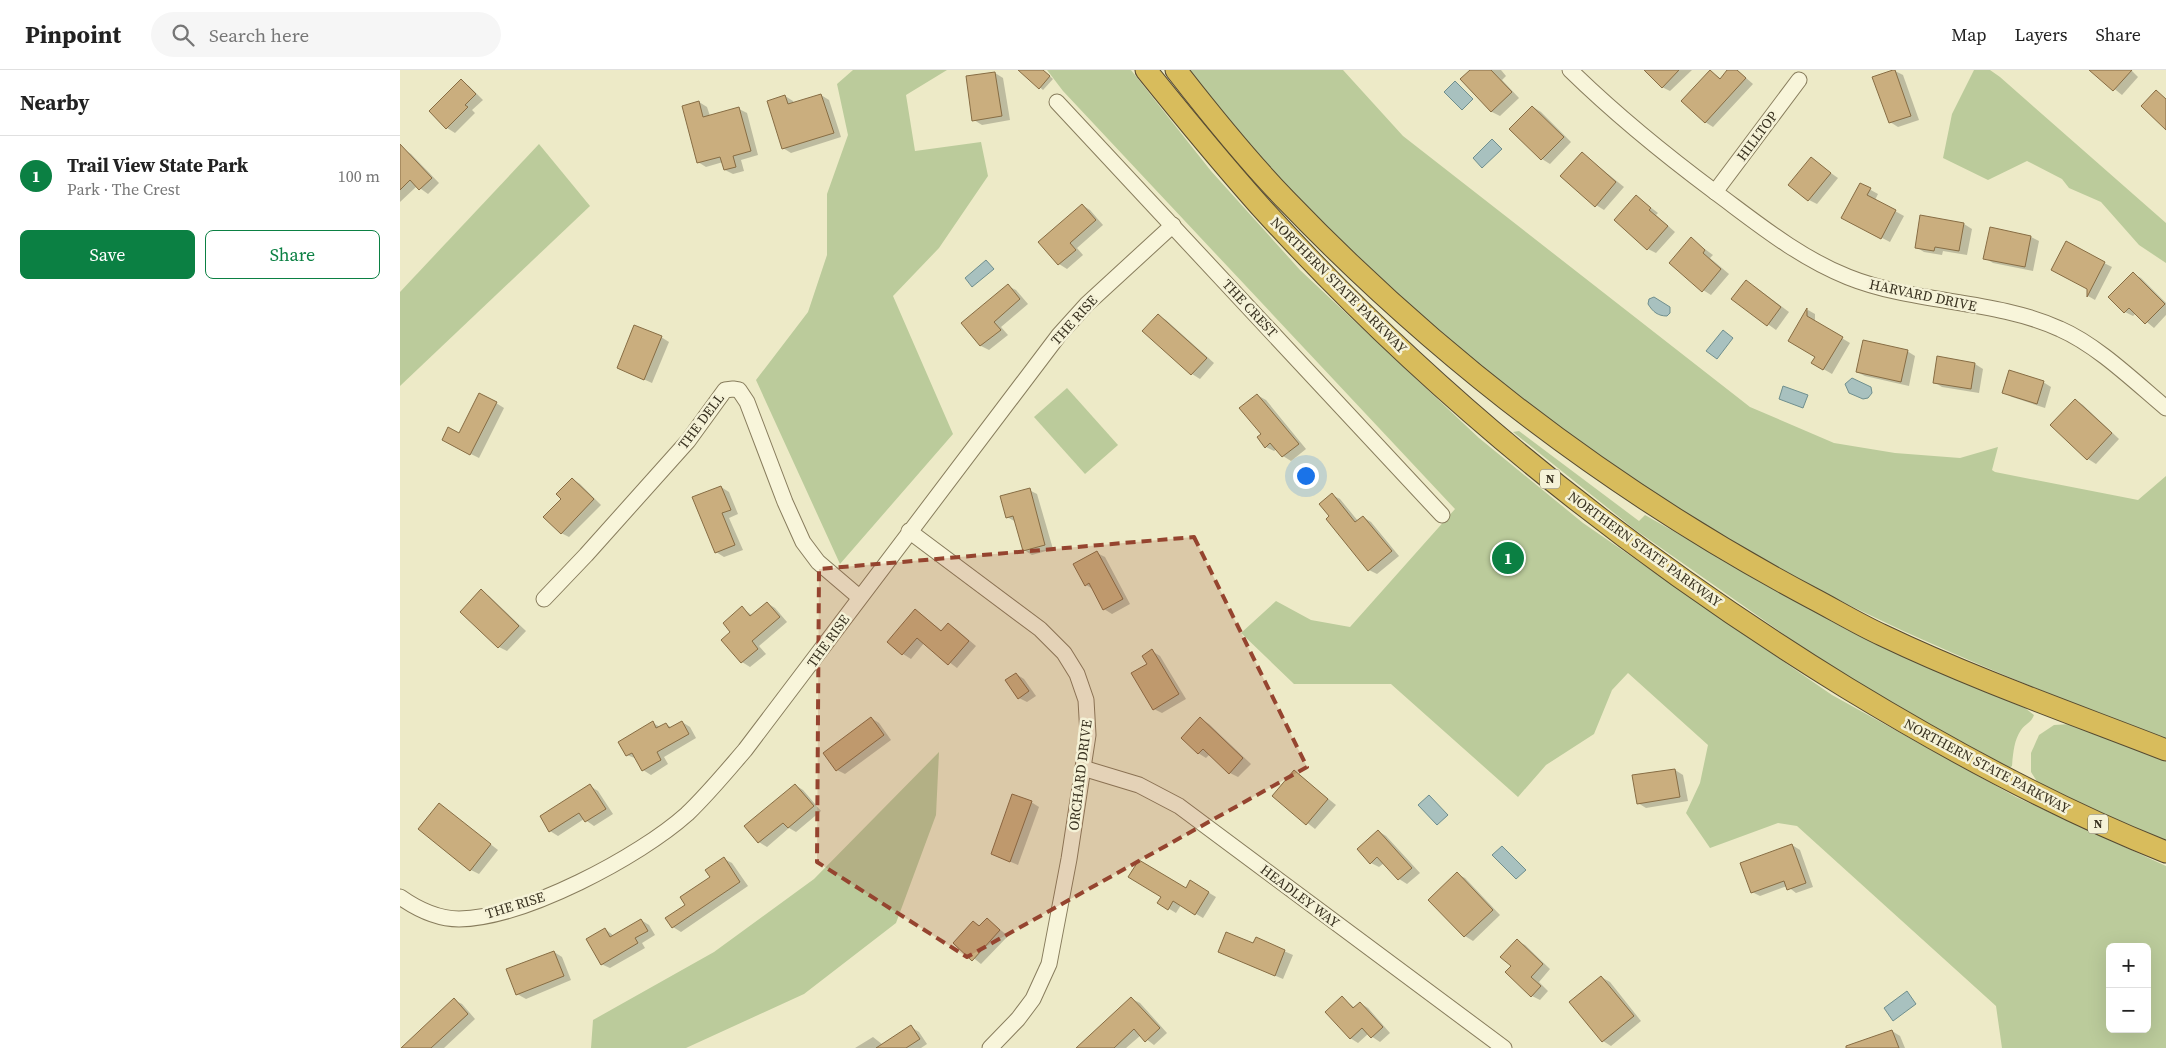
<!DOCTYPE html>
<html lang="en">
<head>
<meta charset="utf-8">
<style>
	body { margin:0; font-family:"Source Serif 4",serif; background:#f6f6f6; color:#222 }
	.controls { position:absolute; right:15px; bottom:15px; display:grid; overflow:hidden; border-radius:8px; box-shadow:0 5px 20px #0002 }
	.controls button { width:45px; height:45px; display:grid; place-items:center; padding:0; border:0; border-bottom:1px solid #e0e0e0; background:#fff; color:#222; font:25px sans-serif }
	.you { position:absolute; left:905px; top:405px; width:18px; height:18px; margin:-12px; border:4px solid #fff; border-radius:50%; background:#1a73e8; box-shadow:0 0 0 8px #1a73e833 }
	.badge { display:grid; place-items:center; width:32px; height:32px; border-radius:50%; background:#0b8043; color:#fff; font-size:16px; font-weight:700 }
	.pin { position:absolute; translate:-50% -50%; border:2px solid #fff; box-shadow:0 1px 5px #0006 }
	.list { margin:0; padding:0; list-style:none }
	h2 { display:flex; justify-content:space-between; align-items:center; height:65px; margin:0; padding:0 20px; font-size:21px }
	h2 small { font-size:16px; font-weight:400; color:#767676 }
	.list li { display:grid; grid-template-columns:32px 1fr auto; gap:15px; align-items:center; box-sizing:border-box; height:80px; padding:0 20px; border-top:1px solid #e0e0e0 }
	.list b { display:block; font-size:19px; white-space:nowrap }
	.list p { margin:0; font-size:16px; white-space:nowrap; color:#767676 }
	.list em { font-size:16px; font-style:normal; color:#767676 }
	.actions { display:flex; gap:10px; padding:15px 20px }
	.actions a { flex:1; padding:11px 0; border:1px solid #0b8043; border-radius:8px; text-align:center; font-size:18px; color:#0b8043 }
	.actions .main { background:#0b8043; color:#fff }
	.icon { flex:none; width:28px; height:28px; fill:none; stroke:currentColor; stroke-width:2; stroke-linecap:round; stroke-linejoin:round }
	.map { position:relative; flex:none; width:1766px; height:978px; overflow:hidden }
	header { display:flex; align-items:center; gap:30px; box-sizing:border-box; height:70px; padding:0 25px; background:#fff; border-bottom:1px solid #e0e0e0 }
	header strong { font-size:24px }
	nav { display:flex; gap:28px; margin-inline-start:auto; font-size:18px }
	.search { width:350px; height:45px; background:#f6f6f6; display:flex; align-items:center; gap:12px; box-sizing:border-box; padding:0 18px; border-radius:28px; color:#767676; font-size:19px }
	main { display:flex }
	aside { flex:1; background:#fff }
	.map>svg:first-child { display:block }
	.green { fill:#bbcb9b; fill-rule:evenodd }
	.water { fill:#a8c1bf; stroke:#6f8f8e }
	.shadow { fill:#0003 }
	.building { fill:#caae7e; stroke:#876d44 }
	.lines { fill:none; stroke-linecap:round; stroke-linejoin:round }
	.minor-casing { stroke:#887d5d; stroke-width:17 }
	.highway-casing { stroke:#564a31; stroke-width:23 }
	.minor { stroke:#f8f5da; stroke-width:15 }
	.highway { stroke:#d8bc5c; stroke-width:21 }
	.marked { fill:#95442f; fill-opacity:0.2; stroke:#95442f; stroke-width:4; stroke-dasharray:10 6; stroke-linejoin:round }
	.labels { text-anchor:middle; stroke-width:5; stroke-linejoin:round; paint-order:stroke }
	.shield { fill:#f5f2d7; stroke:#716c57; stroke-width:1 }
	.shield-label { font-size:12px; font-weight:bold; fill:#393220 }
	.street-label { font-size:14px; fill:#393220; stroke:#f5f2d7 }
</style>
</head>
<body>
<header>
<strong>Pinpoint</strong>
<div class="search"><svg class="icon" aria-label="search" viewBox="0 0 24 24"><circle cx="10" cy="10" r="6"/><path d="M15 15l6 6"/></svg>Search here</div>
<nav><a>Map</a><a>Layers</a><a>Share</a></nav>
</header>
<main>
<aside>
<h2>Nearby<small></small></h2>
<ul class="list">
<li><span class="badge">1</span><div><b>Trail View State Park</b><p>Park · The Crest</p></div><em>100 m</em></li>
</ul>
<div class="actions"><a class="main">Save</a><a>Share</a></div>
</aside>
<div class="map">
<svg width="1766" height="978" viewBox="0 0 1766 978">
	<rect width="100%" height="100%" fill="#edeac7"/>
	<g class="green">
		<polygon points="453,0 547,0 506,25 515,81 581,72 588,106 539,178 493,226 553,364 440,494 356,310 408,242 427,185 427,124 448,65 437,14"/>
		<path d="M647,0H731L811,101L900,200L1079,368L1183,453L1432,625L1616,727L1766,796V978H1602L1596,936L1397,756L1378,753L1310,778L1286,743L1300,713L1308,675L1228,603L1212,620L1194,664L1146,695L1118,727L991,614H894L841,563L876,531L911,550L950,557L1055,439L663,21ZM1710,877H1747V959H1710Z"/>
		<path d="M788,0H943L1003,66L1350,337L1434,373L1495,383L1560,388L1598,377L1592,400L1595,402L1738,430L1766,406V669C1651,625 1537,580 1427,524C1241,430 1071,302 921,156C906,141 892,123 878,106C847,71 817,36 788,0Z"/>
		<polygon points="1574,0 1590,0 1600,7 1766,153 1766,193 1739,175 1701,132 1669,118 1662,109 1627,91 1588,110 1543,88 1552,44"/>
		<polygon points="139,74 190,136 0,316 0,222"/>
		<polygon points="667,318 718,375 685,404 634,347"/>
		<path d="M1119,361L1239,451L1245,445L1447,560L1531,599L1625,638L1634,645C1631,653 1625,654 1621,660C1614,670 1613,684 1612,696L1608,699L1600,698L1429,596L1234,459L1113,362Z"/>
		<polygon points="1671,654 1766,691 1766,773 1641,718 1631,702 1631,683 1639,665 1654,655"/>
		<polygon points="539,682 536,745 496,853 404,924 286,978 191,978 193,950 314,882 414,809"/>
	</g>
	<g class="water">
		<polygon points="1055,11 1073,29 1062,40 1044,22"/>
		<polygon points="1092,69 1102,79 1082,98 1073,88"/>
		<polygon points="586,190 594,199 572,217 565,208"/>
		<path d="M1254,227L1270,237V243L1267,246C1258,246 1253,242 1248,234L1249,229Z"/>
		<polygon points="1323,260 1333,268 1317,289 1306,281"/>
		<polygon points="1452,308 1471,317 1472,323 1468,328 1463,329 1449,323 1445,314"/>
		<polygon points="1383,316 1408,325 1403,338 1379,329"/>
		<polygon points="1029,725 1048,745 1037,755 1018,735"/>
		<polygon points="1102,776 1126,800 1116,809 1092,785"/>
		<polygon points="1507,921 1516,934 1493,951 1484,938"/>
	</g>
	<g class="shadow">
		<polygon points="619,0 643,0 653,9 643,20"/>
		<polygon points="1071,0 1101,0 1106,6 1102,10 1119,28 1100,46 1092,42 1061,9"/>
		<polygon points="1246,0 1292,0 1270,21 1262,17"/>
		<polygon points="1329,0 1337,0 1353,14 1313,57 1305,52 1310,1 1321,9"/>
		<polygon points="1691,0 1731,0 1738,7 1722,25"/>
		<polygon points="1495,1 1503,5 1519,50 1498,57 1490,52"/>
		<polygon points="595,3 603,8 610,50 582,55 574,50"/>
		<polygon points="61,11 69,16 83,30 72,40 75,43 55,63 47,58"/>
		<polygon points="421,25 429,30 441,67 391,83 383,78 385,26 393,31 394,34"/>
		<polygon points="299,32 307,37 310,46 339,39 347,43 358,85 341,90 344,101 333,104 325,100 323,92 306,97 298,92"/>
		<polygon points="1133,37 1141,42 1171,72 1150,94 1142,89"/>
		<polygon points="3,79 11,84 39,113 28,124 17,116 0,132 0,82"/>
		<polygon points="1182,83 1224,117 1204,140 1196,135"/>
		<polygon points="1411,89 1438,108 1417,134 1409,130"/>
		<polygon points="1460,114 1478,124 1475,130 1504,146 1490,172 1451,152"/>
		<polygon points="1236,126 1258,143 1256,145 1275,162 1256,183 1248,179"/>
		<polygon points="682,135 690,140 703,155 677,178 683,185 667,199 659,194 640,172"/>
		<polygon points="1564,154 1572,159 1567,185 1543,181 1542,185 1524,182 1516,177"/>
		<polygon points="1590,159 1631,167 1639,171 1633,201 1593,193 1585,188"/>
		<polygon points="1291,169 1313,185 1310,188 1329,204 1311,225 1303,220"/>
		<polygon points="1704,193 1712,197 1695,230 1688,226 1688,218"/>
		<polygon points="1733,204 1741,208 1766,233 1766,245 1754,258 1736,243 1733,246 1725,242"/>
		<polygon points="608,216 616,220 628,234 601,257 608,265 589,280 581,276 563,254"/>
		<polygon points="1354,216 1389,242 1376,260 1333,229"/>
		<polygon points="1408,240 1415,244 1415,252 1450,273 1432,304 1413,293 1417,286 1390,271"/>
		<polygon points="758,246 766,250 814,293 800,309 792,304"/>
		<polygon points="261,267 269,272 252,313 219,298"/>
		<polygon points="1507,281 1515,286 1509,316 1465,306 1457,302"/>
		<polygon points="1575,294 1583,299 1579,323 1542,317 1534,312"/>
		<polygon points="1643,312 1651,317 1645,338 1612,327 1604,323"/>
		<polygon points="857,325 866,330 906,379 891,391 883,386 877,379 874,381 866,377"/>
		<polygon points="1675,330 1683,335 1719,369 1696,394 1688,389 1652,355"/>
		<polygon points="96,333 104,338 79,388 51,374 59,364"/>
		<polygon points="172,409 180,414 201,435 169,467 161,463"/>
		<polygon points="321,417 329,422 338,444 329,448 343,480 324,487 316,482"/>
		<polygon points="629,420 637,424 653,479 632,485 624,480 616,452 607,447"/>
		<polygon points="932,425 940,429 958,451 963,447 971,452 999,486 977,504 969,500 931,446"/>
		<polygon points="697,483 705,487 730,534 712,544 704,539 693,519 686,515"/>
		<polygon points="81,521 89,526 126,561 107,581 99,577"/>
		<polygon points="367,533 375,538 387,552 359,576 366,584 350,597 342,592 323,570 332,562 342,538 353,546"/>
		<polygon points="516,540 542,561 548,554 556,559 576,576 557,598 524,573 511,589 503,584"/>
		<polygon points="752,581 760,586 786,629 762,643 754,639 748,594"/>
		<polygon points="616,604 624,609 636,626 627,632 619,628"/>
		<polygon points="471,648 479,653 491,670 445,704 437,700"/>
		<polygon points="801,649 809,654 851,694 838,707 830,703 810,684 806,688 798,683"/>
		<polygon points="282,652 290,657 296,668 264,687 268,694 251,705 243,700 237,689 227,685 253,653 260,657 266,654 272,658"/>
		<polygon points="1275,700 1283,705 1288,731 1246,738 1238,733"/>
		<polygon points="894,701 936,735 915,759 874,726"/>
		<polygon points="395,715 403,720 421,741 396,762 389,758 367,777 359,772 346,756"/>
		<polygon points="190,716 198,721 213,744 194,756 184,749 158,766 150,761"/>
		<polygon points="631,732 639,737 618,795 592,784"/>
		<polygon points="39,734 98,780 79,804 71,800"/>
		<polygon points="978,761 986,766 1020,803 1007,814 999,809 984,793 979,797 971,793"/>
		<polygon points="1392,775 1400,780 1413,817 1396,823 1387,816 1360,826 1352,822"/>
		<polygon points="324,789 332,793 348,816 281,862 273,857 287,835 311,807"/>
		<polygon points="1057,804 1065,808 1100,845 1073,871 1065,866"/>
		<polygon points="791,812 816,827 803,848 781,835 776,843 758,832 786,819"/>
		<polygon points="587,849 608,866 581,894 555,873 573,852 581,856"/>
		<polygon points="241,850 249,855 255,865 242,873 245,878 210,898 201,894 205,859 214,866"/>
		<polygon points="856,869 893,885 883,909 828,886 854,875"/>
		<polygon points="1117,871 1125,875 1150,899 1139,912 1148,921 1140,930 1132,926 1112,896"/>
		<polygon points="154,882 162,887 171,910 126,929 117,924"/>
		<polygon points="1201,907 1210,912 1241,951 1211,976 1203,971"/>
		<polygon points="942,928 955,938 960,933 968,938 990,963 980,972 968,964 958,973 950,968"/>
		<polygon points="732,929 740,933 767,963 754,975 741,965 726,978 686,978"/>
		<polygon points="54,930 62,934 75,949 44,978 12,978"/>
		<polygon points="511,957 519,962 527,974 521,978 455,978 473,967 483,975"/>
		<polygon points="1492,961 1500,966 1505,978 1448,978"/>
	</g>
	<g class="building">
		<polygon points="618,0 643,0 650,6 639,19"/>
		<polygon points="1070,0 1091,0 1112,22 1091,42 1060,9"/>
		<polygon points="1244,0 1279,0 1262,18"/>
		<polygon points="1310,0 1320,9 1327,0 1337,0 1346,8 1305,53 1281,31"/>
		<polygon points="1493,0 1495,0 1511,46 1489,53 1472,7"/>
		<polygon points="1689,0 1732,0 1713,21"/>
		<polygon points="595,2 602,46 572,51 566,6"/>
		<polygon points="61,9 76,24 65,35 68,37 46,59 29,41"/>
		<polygon points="1756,20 1766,29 1766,60 1741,36"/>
		<polygon points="421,24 434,63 382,79 367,31 385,25 388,34"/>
		<polygon points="299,31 303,47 339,37 351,81 333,86 336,97 324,100 320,87 297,93 282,36"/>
		<polygon points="1132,36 1164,67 1141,90 1109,59"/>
		<polygon points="0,74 32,108 19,120 10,110 0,120"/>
		<polygon points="1182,82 1216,112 1195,137 1160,106"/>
		<polygon points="1411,87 1431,103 1408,131 1388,115"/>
		<polygon points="1460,113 1471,118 1467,125 1496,140 1481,169 1441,148"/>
		<polygon points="1236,125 1251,138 1249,140 1268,156 1247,180 1214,150"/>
		<polygon points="682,134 696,150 670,173 676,180 658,195 638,172"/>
		<polygon points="1520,145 1564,153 1559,181 1535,177 1534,181 1515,178"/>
		<polygon points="1590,157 1631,166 1625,197 1583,189"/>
		<polygon points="1291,167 1305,180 1303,183 1321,199 1302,222 1269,193"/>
		<polygon points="1666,171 1705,192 1687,227 1687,219 1651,200"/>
		<polygon points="1733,202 1765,234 1745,254 1729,238 1724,243 1708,227"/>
		<polygon points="1346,210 1381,237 1367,256 1331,229"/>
		<polygon points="608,214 620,229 594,252 601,260 580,276 561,253"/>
		<polygon points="1407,238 1407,246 1443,267 1423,300 1411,293 1415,287 1388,271"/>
		<polygon points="758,244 807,288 791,305 742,261"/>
		<polygon points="234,255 262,266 244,310 217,298"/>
		<polygon points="1463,270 1508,280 1501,312 1456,302"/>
		<polygon points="1537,286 1575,293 1571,319 1533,313"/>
		<polygon points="1609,300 1644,311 1637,334 1602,323"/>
		<polygon points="79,323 97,332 70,385 42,370 48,357 59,363"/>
		<polygon points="857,324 899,374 882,387 870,373 865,378 857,367 861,364 839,338"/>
		<polygon points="1675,329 1712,363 1687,390 1650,355"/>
		<polygon points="172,408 194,429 161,464 143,447 161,429 156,424"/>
		<polygon points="321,416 331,440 322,443 335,475 315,483 292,427"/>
		<polygon points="630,418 645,475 623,481 613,446 606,448 600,426"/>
		<polygon points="932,423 955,452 963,446 992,481 968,501 926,449 929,446 919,434"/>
		<polygon points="697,481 723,529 703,540 689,513 685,516 673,494"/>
		<polygon points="81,519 119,556 98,578 60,542"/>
		<polygon points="367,532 380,547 352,571 358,579 341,593 321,570 330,562 323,553 342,536 350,546"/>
		<polygon points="515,539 541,561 548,553 569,571 548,595 517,568 502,585 487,572"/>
		<polygon points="752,579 779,624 753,640 731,603 747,594 742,586"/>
		<polygon points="616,603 629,621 618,629 605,610"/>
		<polygon points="471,647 484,665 436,701 423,683"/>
		<polygon points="800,647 843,688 829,704 803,679 798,684 781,668"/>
		<polygon points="253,651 256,658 266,653 269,658 282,651 289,664 257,682 261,690 242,701 232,683 226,686 218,672"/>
		<polygon points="1275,699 1280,727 1237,734 1232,705"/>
		<polygon points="894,700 928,729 906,755 872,726"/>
		<polygon points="190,714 206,739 185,752 179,743 149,762 140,746"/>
		<polygon points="395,714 414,736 388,758 383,753 358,773 344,756"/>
		<polygon points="612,724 632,731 610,792 591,784"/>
		<polygon points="39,733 91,774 70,801 18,759"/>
		<polygon points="978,760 1012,798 998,810 977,787 970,794 957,779"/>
		<polygon points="1392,774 1406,813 1387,820 1384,811 1351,823 1340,793"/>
		<polygon points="324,787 340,812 272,858 265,848 285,835 280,827 310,807 305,800"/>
		<polygon points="739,790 786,818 790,810 809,822 795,845 773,831 768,840 757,833 761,827 728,807"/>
		<polygon points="1057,802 1093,840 1064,867 1028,830"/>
		<polygon points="587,848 600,860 572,891 553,873 573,851 579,856"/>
		<polygon points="241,849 248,861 235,868 238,873 201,895 186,869 205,858 210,867"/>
		<polygon points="826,862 853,873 856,867 885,880 875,906 818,882"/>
		<polygon points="1117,869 1143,894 1131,907 1141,916 1131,927 1105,902 1111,896 1100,887"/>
		<polygon points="154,881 164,906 116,925 106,899"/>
		<polygon points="1201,906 1234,946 1202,972 1169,932"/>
		<polygon points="942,926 953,938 960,932 983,957 971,968 962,958 950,969 925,942"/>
		<polygon points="731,927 760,958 745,972 734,959 714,978 676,978"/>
		<polygon points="54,928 68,944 31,978 1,978"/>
		<polygon points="511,955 520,969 506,978 476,978"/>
		<polygon points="1492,960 1499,978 1446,978 1446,976"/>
	</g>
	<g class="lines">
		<defs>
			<g id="minor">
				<path d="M1170,0C1215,44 1264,84 1315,122C1357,153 1398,187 1448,207C1515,234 1595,229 1660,259C1697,275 1735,312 1766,338"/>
				<polyline points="657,32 1042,445"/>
				<polyline points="1315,122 1399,10"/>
				<polyline points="509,461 640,559 664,583 677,604 686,630 688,665 669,789 649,894 633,929 618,949 590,978"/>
				<polyline points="144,529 186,485 288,371 325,320 333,319 339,320 347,332 385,432 403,472 418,492 459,527"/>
				<polyline points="683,698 739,715 779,736 1104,978"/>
				<path d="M0,827C17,839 38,849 59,849C124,848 239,787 287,744C308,724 326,702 345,680L659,265L687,234L773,155"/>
			</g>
			<g id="highway">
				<path d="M746,0C783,46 820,91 859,135C1029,323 1231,485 1447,618C1549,680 1655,738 1766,782"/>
				<path d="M776,0C811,45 847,90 887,131C1040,290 1216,424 1412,528C1435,540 1458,554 1482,565C1574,609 1671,643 1766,680"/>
			</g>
		</defs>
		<use href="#minor" class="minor-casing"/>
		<use href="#highway" class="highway-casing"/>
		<use href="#minor" class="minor"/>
		<use href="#highway" class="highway"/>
	</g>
	<path class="marked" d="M794,467L907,697L567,887L417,792L419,499Z"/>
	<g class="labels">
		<g class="shield">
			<rect x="1140" y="399.5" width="20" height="19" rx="4"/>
			<rect x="1688" y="744.5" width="20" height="19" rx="4"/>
		</g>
		<g class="shield-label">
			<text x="1150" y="413">N</text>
			<text x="1698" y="758">N</text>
		</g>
		<g class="street-label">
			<text transform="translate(1357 66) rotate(-53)" y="5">HILLTOP</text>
			<text transform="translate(939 215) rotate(45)" y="5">NORTHERN STATE PARKWAY</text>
			<text transform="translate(1523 225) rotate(12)" y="5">HARVARD DRIVE</text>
			<text transform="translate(850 238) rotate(47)" y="5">THE CREST</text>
			<text transform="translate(674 250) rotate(-48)" y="5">THE RISE</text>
			<text transform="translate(301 351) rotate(-53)" y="5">THE DELL</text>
			<text transform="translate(1245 479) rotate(36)" y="5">NORTHERN STATE PARKWAY</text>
			<text transform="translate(428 571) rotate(-54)" y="5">THE RISE</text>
			<text transform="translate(1587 696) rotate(28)" y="5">NORTHERN STATE PARKWAY</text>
			<text transform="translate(680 705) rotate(-83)" y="5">ORCHARD DRIVE</text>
			<text transform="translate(900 826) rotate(37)" y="5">HEADLEY WAY</text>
			<text transform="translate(115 835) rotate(-17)" y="5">THE RISE</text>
		</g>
	</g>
</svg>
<div class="controls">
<button>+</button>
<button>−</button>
</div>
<div class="you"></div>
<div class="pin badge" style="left:1108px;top:488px">1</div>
</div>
</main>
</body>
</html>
